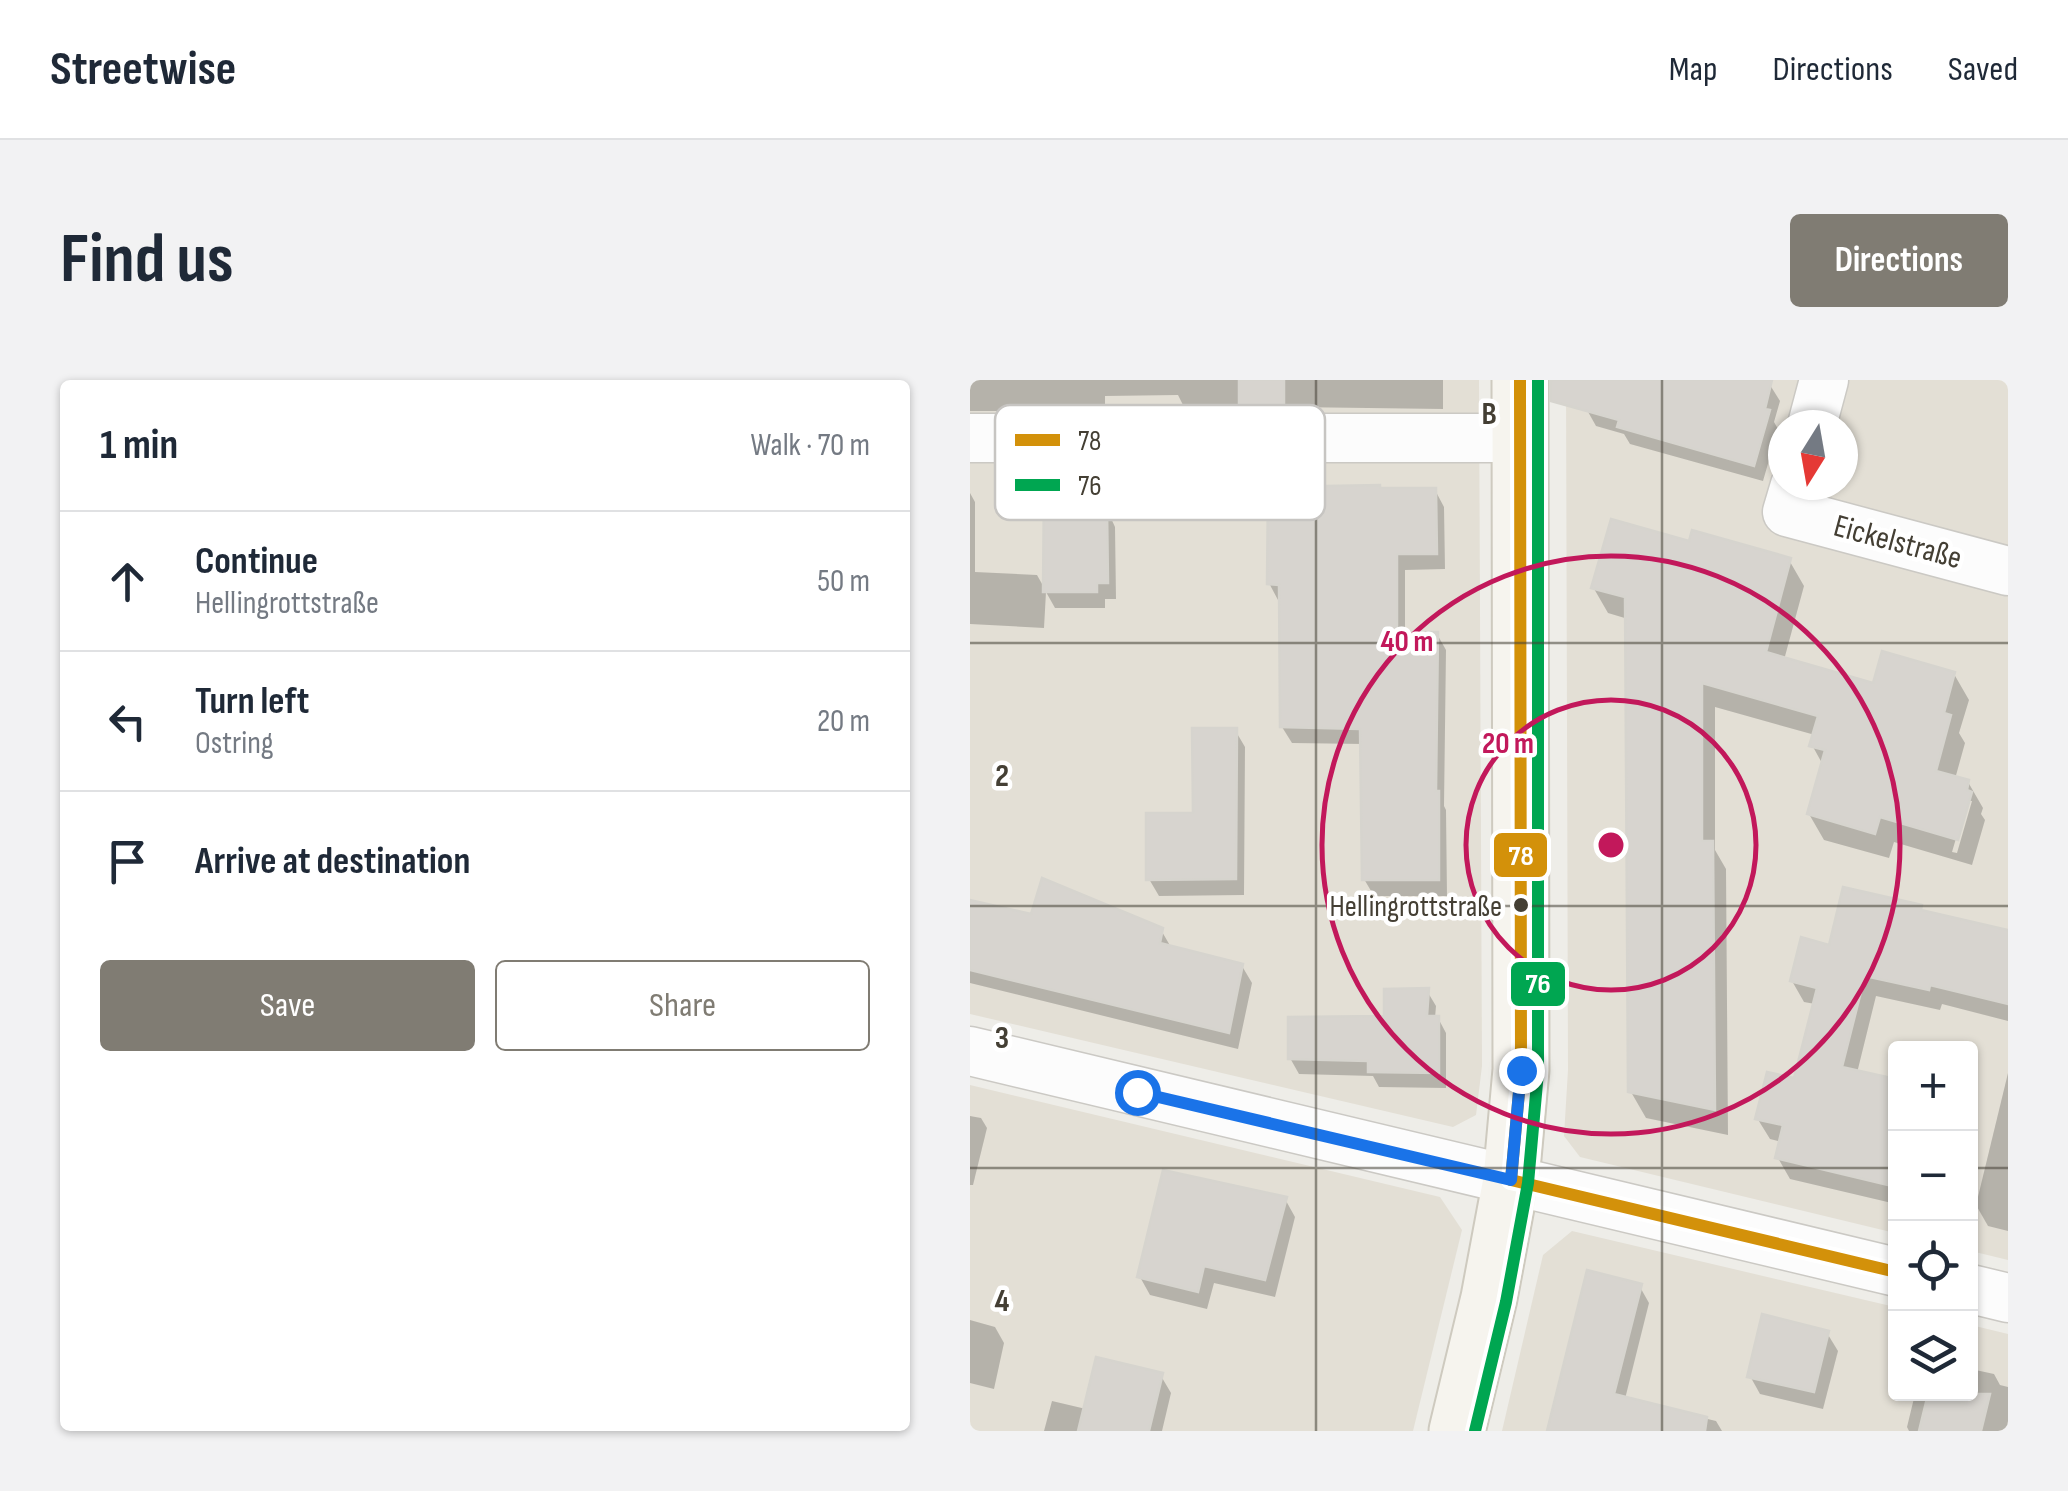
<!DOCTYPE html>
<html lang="en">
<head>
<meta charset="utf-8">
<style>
	body { margin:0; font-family:"Sofia Sans Condensed",sans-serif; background:#f2f2f3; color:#1f2937 }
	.controls { position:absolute; right:30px; bottom:30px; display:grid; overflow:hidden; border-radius:10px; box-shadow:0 2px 8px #0004 }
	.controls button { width:90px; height:90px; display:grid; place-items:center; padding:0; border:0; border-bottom:2px solid #e0e1e3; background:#fff; color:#1f2937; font:50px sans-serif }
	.compass { position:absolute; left:798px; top:30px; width:90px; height:90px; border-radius:50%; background:#fff; box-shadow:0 2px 8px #0004; rotate:191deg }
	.stop { position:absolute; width:30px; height:30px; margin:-22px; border:8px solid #1a73e8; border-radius:50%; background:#fff }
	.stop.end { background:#1a73e8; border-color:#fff; box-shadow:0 2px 10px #0008 }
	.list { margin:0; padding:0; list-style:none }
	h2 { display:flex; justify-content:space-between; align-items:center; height:130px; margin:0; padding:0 40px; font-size:42px }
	h2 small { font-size:32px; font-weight:400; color:#747a83 }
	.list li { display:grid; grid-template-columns:65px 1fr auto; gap:30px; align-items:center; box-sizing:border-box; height:140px; padding:0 40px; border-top:2px solid #e0e1e3 }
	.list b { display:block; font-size:38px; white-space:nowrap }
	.list p { margin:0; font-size:32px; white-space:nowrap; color:#747a83 }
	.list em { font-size:32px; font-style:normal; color:#747a83 }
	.actions { display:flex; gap:20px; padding:30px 40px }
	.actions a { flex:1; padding:22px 0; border:2px solid #807c73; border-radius:10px; text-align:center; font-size:35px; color:#807c73 }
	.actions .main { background:#807c73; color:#fff }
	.icon { flex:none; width:55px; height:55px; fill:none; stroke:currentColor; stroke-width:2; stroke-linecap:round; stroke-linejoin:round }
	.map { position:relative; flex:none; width:1038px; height:1051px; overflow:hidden; border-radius:10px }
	header { display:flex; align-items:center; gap:60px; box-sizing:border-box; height:140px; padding:0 50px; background:#fff; border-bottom:2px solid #e0e1e3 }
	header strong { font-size:48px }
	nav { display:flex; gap:55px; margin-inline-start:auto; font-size:35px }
	.intro { display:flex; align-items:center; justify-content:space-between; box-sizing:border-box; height:240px; padding:0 60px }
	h1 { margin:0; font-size:70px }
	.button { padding:25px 45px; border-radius:10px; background:#807c73; color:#fff; font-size:35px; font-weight:700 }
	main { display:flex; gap:60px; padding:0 60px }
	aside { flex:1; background:#fff; border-radius:10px; box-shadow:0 2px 8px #0004 }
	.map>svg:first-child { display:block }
	.residential { fill:#e3dfd5; fill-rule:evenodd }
	.shadow { fill:#0003; fill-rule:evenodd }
	.building { fill:#d7d4cf; stroke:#d6d4ce; stroke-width:2.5 }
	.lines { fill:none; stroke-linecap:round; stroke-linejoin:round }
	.street-casing { stroke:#cbc9c4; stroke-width:51 }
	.secondary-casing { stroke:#cecabf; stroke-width:59 }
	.street { stroke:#fcfcfc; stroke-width:48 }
	.secondary { stroke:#f6f4ee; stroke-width:55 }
	.bus-1-casing { stroke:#fff; stroke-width:20 }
	.bus-2-casing { stroke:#fff; stroke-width:20 }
	.bus-1 { stroke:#d3910a; stroke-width:12 }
	.bus-2 { stroke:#00a651; stroke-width:12 }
	.route { stroke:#1a73e8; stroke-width:12 }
	.grid { fill:none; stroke:#443f34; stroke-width:2.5; stroke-opacity:0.55 }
	.ring { fill:none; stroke:#c2185b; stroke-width:5 }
	.bus-dot { fill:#443f34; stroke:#fff; stroke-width:4 }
	.labels { text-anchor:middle; stroke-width:9; stroke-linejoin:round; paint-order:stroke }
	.bus-label { font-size:30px; fill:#443f34; stroke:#fff; text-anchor:end }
	.street-label { font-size:32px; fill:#443f34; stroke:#fff }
	.key { fill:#fff; stroke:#c7c5c2; stroke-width:2.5 }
	.key-label { font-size:28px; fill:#443f34 }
	.grid-label { font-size:32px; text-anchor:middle; font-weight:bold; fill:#443f34; stroke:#fff; stroke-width:9; stroke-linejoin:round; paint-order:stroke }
	.centre { fill:#c2185b; stroke:#fff; stroke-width:5 }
	.ring-label { font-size:30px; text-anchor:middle; font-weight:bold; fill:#c2185b; stroke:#fff; stroke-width:9; stroke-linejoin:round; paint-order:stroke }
	.line-badge { stroke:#fff; stroke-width:4 }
	.badge-label { font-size:28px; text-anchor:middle; font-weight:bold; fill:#fff }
</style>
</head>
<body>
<header>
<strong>Streetwise</strong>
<nav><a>Map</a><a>Directions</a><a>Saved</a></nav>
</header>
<div class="intro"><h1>Find us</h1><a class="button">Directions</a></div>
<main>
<aside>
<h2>1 min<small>Walk · 70 m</small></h2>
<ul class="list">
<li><svg class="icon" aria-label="ahead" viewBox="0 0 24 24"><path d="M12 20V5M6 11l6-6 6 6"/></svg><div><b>Continue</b><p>Hellingrottstraße</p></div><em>50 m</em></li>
<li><svg class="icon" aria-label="left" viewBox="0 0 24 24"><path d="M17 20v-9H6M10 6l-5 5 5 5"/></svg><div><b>Turn left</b><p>Ostring</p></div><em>20 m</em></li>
<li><svg class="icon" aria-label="arrive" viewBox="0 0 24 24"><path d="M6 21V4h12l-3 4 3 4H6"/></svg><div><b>Arrive at destination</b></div></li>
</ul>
<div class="actions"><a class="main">Save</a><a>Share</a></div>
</aside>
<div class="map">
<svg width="1038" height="1051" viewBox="0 0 1038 1051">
	<rect width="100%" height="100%" fill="#eeede8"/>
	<g class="residential">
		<polygon points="0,0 509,0 512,686 506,735 483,747 0,634"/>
		<path d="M596,0H1038V880L1001,871V668H926L925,853L610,777L594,756L598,690ZM813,45H873V105H813Z"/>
		<polygon points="0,705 470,817 492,850 443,1051 0,1051"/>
		<polygon points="602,851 925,927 926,1014 1001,1014 1001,945 1038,954 1038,1051 532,1051 573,875"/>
	</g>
	<g class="shadow">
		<polygon points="0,0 473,0 473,29 322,27 322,45 217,33 208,15 135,16 135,31 0,31"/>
		<polygon points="625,0 790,0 800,5 810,21 804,42 808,49 793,101 660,64 654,54 626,46 617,30"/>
		<polygon points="313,88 318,97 318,110 465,110 474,127 475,189 435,190 435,254 467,254 476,270 474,426 476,430 477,516 404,516 394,499 393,364 322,363 312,347 312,220 308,220 299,203 300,115 278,115 273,106"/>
		<polygon points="127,107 145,147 146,219 135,219 135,228 85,228 76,212 74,248 0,244 0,113 5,122 5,192 67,195 76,211"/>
		<path d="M721,164L819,180L834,206L814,280L905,306L984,294L999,320L989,353L995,363L985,399L998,402L1013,428L1011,434L1015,440L1002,485L924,462L919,478L854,460L839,434L853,385L842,365L845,355L745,327V470L756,489L758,755L676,738L661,712L658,239L638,233L623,207ZM997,421H1002L987,473L982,472Z"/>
		<polygon points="265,350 275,367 274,515 189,516 179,499 225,435"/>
		<polygon points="0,523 63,537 191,550 202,569 272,586 282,603 268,669 0,603"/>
		<polygon points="950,527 953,533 981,548 1038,562 1038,641 972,624 970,630 906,616 887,693 926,702 926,824 820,799 808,778 812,762 800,759 787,738 824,700 845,624 834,622 822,601 861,568"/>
		<polygon points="457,611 466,626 465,638 468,638 476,653 476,708 409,707 403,696 329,694 320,678 417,638"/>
		<polygon points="1038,693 1038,851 1018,846 1006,825"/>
		<polygon points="0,736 11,738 17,748 3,805 0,805"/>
		<polygon points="315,819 325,837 305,917 244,903 237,929 180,915 170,897"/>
		<polygon points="670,907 679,923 655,1019 746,1041 752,1051 580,1051"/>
		<polygon points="0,940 25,947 34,963 24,1009 0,1003"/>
		<polygon points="857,953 868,971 853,1029 790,1014 780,996"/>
		<polygon points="1001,989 1024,994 1030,1005 1038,1007 1038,1051 939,1051 937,1047 945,1014 1001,1014"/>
		<polygon points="191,996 201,1013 192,1051 74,1051 82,1021 116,1029"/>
	</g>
	<g class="building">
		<rect x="269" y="0" width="45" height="30"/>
		<polygon points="581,0 802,0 795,29 800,30 784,86 647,47 649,40 581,21"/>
		<polygon points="74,104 128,104 128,128 137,128 138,203 127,203 127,212 73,212"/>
		<polygon points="410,105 410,108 466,108 467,174 427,174 427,252 468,252 466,411 469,411 469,500 392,500 390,349 310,347 309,205 297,204 298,107"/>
		<polygon points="641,139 719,161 722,150 821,178 796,272 903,303 912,271 985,292 974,333 981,335 966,391 999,400 997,410 1002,412 988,460 910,437 905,454 837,434 855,370 839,366 848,336 732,303 732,461 743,461 745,730 658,712 655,217 621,208"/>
		<polygon points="222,348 267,348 266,499 176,500 176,433 223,433"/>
		<polygon points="72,498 193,548 190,563 273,584 259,653 0,590 0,520 61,534"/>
		<polygon points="873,507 952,525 951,530 1038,550 1038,624 960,605 959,610 895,596 872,687 926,699 926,807 805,778 813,745 785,739 797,692 824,698 847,608 820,601 831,557 859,565"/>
		<polygon points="459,608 457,636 469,636 469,693 398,692 398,681 318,679 318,637 414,636 414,609"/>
		<polygon points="193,790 317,817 295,900 234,886 228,912 167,897"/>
		<polygon points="617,890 672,904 644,1014 737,1037 735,1051 577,1051"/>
		<polygon points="792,934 859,951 844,1012 777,997"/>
		<polygon points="126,977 193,993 179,1051 108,1051"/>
		<polygon points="958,1014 1020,1014 1011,1051 949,1051"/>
	</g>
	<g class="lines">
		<defs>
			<g id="street">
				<polyline points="842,45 854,0"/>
				<polyline points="0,58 550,58"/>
				<polyline points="825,105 817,132 1038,191"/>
				<polyline points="0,671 926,892"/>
				<polyline points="1001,909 1038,918"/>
			</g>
			<polyline id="secondary" points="487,1051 519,918 541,800 551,690 550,0"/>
		</defs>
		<use href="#street" class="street-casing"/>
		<use href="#secondary" class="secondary-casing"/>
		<use href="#street" class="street"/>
		<use href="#secondary" class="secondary"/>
		<defs>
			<g id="bus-1">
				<polyline points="541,800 551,690 550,0"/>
				<polyline points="541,800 926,892"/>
			</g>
			<polyline id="bus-2" points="505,1051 536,922 558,803 568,692 568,0"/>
		</defs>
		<use href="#bus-1" class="bus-1-casing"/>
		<use href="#bus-2" class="bus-2-casing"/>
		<use href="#bus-1" class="bus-1"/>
		<use href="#bus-2" class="bus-2"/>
	</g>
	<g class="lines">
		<polyline class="route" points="167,712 541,800 551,690"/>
	</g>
	<path class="grid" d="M346,0V1051M692,0V1051M0,263H1038M0,526H1038M0,788H926M1001,788H1038"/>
	<g class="ring">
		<circle cx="641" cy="465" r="145"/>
		<circle cx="641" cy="465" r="289"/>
	</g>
	<circle class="bus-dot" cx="551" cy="525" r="9"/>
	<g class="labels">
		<g class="bus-label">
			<text x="532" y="536">Hellingrottstraße</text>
		</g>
		<g class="street-label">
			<text transform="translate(928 161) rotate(15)" y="11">Eickelstraße</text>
		</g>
	</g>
	<rect x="25" y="25" width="330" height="115" rx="15" class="key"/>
	<rect x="45" y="54" width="45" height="12" fill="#d3910a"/>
	<rect x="45" y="99" width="45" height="12" fill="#00a651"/>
	<g class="key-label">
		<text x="108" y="70">78</text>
		<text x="108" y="115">76</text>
	</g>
	<g class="grid-label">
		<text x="519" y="44">B</text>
		<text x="32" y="406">2</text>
		<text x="32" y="668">3</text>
		<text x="32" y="931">4</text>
	</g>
	<circle cx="641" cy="465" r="15" class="centre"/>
	<g class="ring-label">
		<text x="437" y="271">40 m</text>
		<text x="538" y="373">20 m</text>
	</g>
	<g class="line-badge">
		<rect x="522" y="451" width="57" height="48" rx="10" fill="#d3910a"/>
		<rect x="539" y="580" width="58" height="48" rx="10" fill="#00a651"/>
	</g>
	<g class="badge-label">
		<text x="551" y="485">78</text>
		<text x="568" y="613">76</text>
	</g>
</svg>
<div class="controls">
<button>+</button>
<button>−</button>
<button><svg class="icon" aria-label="locate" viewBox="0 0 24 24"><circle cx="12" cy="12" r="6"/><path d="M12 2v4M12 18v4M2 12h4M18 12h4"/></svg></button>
<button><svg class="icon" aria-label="layers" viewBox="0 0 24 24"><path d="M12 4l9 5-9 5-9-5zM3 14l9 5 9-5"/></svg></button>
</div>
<svg class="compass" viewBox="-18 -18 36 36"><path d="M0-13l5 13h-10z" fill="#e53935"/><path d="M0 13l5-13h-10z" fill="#747a83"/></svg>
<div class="stop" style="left:167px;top:712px"></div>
<div class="stop end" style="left:551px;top:690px"></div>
</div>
</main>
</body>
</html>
